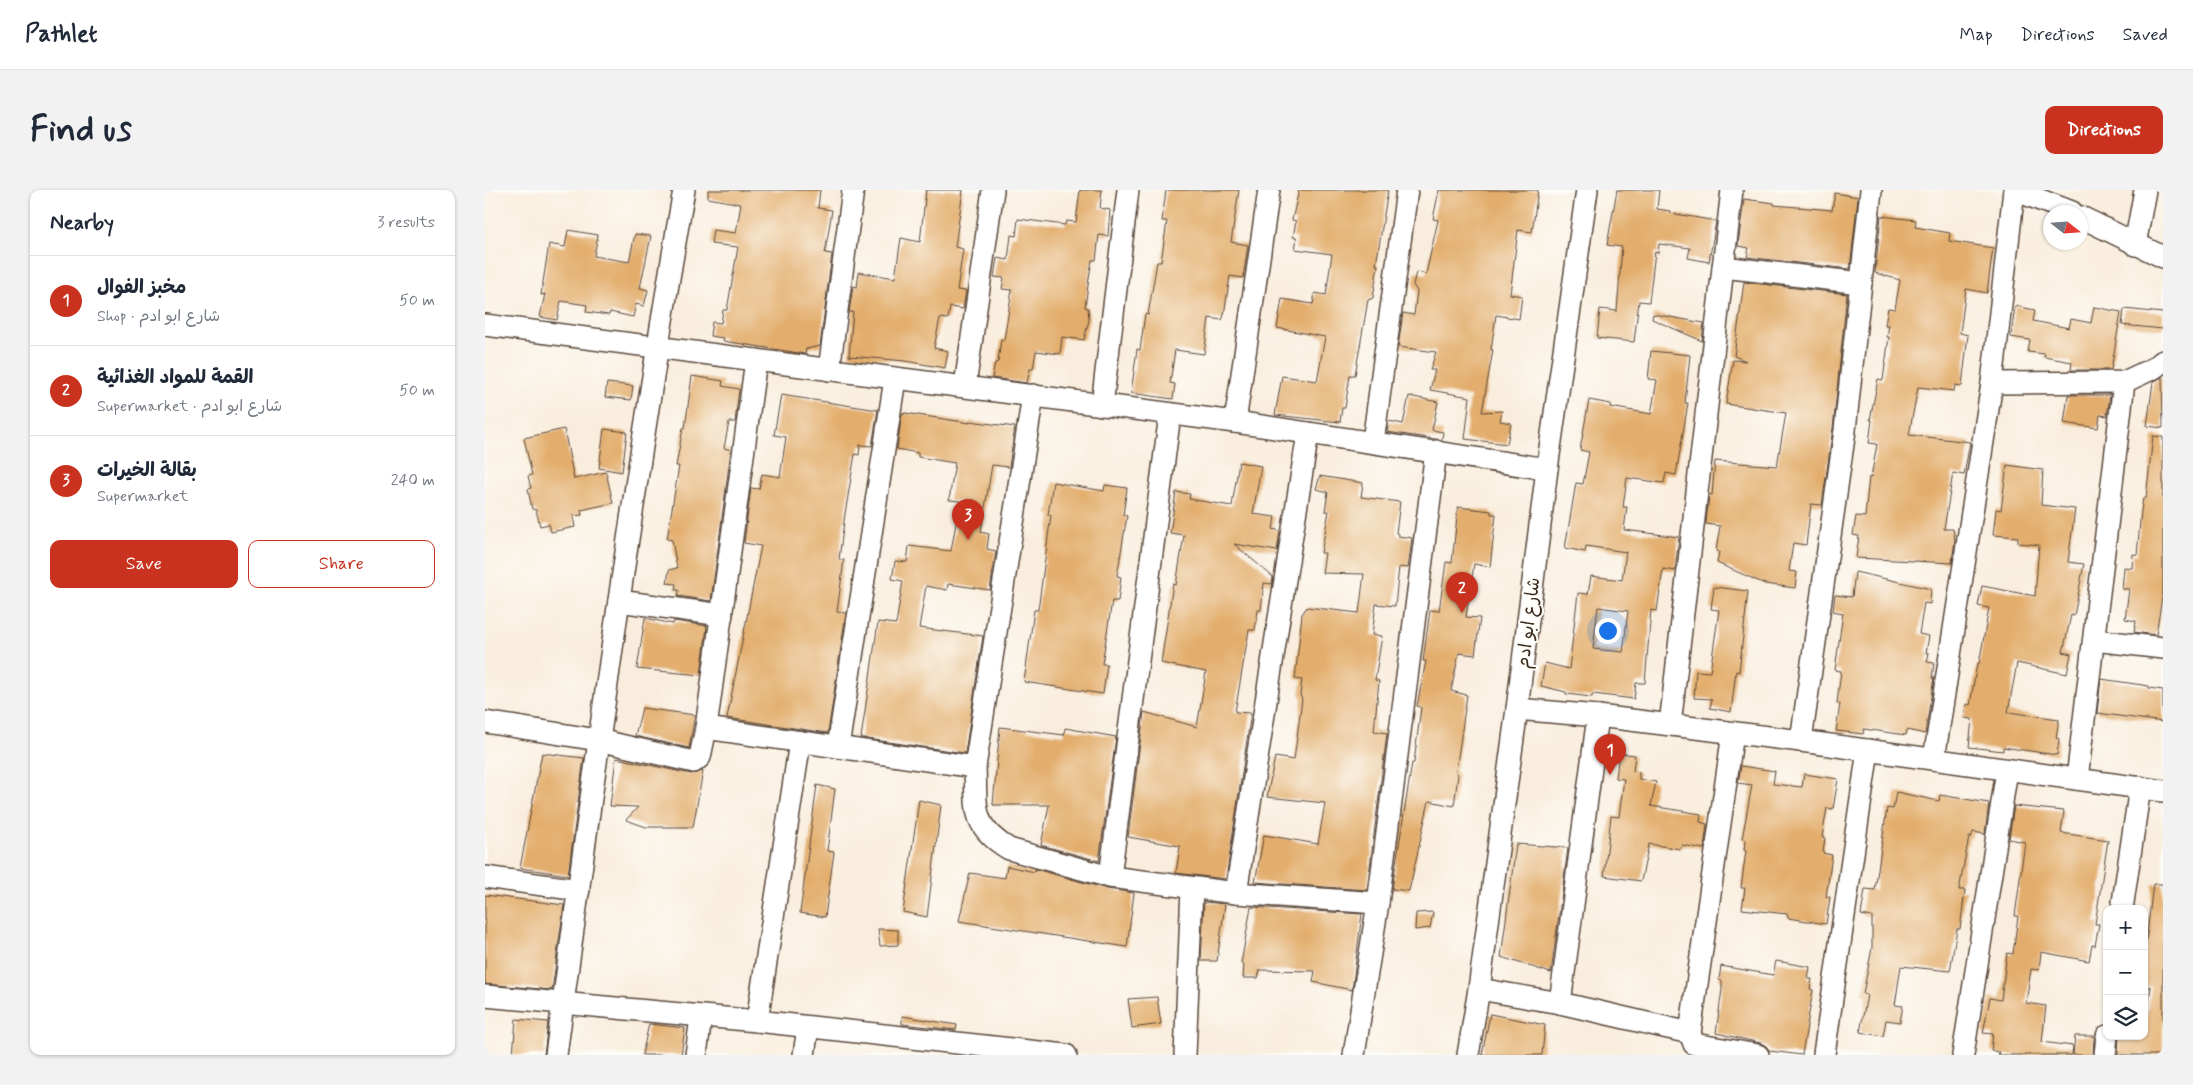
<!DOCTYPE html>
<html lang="en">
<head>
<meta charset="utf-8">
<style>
	body { margin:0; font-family:Mynerve,"Playpen Sans Arabic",sans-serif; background:#f2f2f3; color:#1f2937 }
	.controls { position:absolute; right:15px; bottom:15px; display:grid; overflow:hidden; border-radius:10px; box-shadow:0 1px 4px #0004 }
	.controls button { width:45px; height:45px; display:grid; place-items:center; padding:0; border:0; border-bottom:1px solid #e0e1e3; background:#fff; color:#1f2937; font:25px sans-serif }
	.compass { position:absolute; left:1558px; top:15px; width:45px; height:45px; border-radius:50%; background:#fff; box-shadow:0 1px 4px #0004; rotate:107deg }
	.you { position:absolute; left:1122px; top:440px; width:18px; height:18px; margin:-12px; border:4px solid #fff; border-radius:50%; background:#1a73e8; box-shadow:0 0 0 8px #1a73e833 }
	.badge { display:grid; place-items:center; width:32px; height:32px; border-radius:50%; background:#c8321e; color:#fff; font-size:16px; font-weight:700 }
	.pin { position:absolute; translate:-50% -41px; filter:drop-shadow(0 1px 2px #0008) }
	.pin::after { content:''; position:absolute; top:26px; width:18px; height:15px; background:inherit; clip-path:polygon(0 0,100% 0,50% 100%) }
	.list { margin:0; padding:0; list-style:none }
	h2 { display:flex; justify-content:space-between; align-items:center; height:65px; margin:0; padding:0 20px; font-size:21px }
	h2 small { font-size:16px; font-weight:400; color:#747a83 }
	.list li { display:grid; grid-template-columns:32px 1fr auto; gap:15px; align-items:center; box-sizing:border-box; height:90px; padding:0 20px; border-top:1px solid #e0e1e3 }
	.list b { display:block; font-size:19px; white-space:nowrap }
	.list p { margin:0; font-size:16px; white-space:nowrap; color:#747a83 }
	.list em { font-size:16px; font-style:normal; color:#747a83 }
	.actions { display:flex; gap:10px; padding:15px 20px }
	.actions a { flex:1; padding:11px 0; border:1px solid #c8321e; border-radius:10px; text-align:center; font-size:18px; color:#c8321e }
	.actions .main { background:#c8321e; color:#fff }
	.icon { flex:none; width:28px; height:28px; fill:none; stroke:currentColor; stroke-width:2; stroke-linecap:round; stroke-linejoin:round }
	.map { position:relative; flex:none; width:1678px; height:865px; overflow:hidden; border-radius:10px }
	header { display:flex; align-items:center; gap:30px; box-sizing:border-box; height:70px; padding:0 25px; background:#fff; border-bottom:1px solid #e0e1e3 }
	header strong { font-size:24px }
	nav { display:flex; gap:28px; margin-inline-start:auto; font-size:18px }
	.intro { display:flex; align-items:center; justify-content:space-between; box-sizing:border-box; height:120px; padding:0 30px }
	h1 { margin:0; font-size:35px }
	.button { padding:12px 22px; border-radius:10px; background:#c8321e; color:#fff; font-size:18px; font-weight:700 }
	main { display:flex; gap:30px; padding:0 30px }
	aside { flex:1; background:#fff; border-radius:10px; box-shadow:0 1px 4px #0004 }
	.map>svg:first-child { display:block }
	.building { fill:#e3ae6d; fill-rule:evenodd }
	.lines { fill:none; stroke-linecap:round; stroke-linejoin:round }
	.minor-casing { stroke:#58473b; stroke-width:24 }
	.minor { stroke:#fff; stroke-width:21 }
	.labels { text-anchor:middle; stroke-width:4; stroke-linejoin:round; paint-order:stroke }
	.street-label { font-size:18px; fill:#3b2a1e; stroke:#fdfcf7 }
</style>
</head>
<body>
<header>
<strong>Pathlet</strong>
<nav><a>Map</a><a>Directions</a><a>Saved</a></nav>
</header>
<div class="intro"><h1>Find us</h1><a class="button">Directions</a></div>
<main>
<aside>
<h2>Nearby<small>3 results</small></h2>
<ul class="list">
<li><span class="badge">1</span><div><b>مخبز الفوال</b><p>Shop · شارع ابو ادم</p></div><em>50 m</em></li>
<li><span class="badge">2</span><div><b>القمة للمواد الغذائية</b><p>Supermarket · شارع ابو ادم</p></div><em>50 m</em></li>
<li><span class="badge">3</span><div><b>بقالة الخيرات</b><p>Supermarket</p></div><em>240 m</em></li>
</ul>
<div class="actions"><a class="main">Save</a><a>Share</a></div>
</aside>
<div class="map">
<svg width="1678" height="865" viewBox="0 0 1678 865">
	<rect width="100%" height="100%" fill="#fdfcf7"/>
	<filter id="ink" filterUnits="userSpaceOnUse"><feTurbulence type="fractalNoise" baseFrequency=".02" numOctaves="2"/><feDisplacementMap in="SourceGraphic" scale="10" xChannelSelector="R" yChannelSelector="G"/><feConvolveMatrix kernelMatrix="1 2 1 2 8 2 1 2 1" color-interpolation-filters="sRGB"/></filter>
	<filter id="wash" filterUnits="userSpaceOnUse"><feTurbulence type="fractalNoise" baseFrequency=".0096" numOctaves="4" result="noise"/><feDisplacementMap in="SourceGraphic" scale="20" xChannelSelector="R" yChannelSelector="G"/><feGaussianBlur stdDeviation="1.12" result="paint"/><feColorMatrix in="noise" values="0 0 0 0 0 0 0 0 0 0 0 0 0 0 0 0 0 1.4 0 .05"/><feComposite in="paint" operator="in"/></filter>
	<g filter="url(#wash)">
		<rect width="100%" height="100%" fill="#f9eede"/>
		<g id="blocks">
			<g class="building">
				<polygon points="223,0 335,0 333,18 347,20 340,63 347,64 335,156 321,159 320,164 238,151 239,148 225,146 227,132 236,133 238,120 242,120 253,57 226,54 228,40 251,43 256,14 223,8"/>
				<polygon points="441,0 478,0 470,57 478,59 472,100 481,101 478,119 465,117 463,129 455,128 449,158 463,161 460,178 420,171 364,166 368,122 364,122 368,96 372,97 374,82 410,88 416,48 435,52"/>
				<polygon points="595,0 617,0 615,18 625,20 623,46 614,45 611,70 607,70 604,88 600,117 603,118 604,130 599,150 577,147 575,164 551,161 548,179 545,179 542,193 507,188 510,173 513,172 516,149 519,150 527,100 517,99 519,88 509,87 512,68 523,70 526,45 531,46 533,29 580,35 581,31 591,32"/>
				<polygon points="681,0 754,0 746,52 763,55 758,88 745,86 739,125 737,130 724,128 719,164 690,160 685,193 690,194 688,209 646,203 652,159 655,160 660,124 663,125 672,72 676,72 682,31 677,31"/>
				<polygon points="814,0 903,0 891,75 893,75 888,108 883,110 870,185 865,185 860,218 857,218 855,232 790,225 797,186 832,191 840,147 792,138 797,109 828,114 830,103 841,105 847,64 810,59 812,48 808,47 811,31 807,30"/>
				<polygon points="954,0 1053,0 1047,42 1033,40 1025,104 1037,106 1034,129 1011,125 1006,160 1008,160 997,222 1017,221 1015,231 1026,233 1022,254 980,249 985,207 945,200 950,180 945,180 951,162 913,157 918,123 929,125 932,101 928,95 931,82 941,84 953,30 948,29"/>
				<polygon points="1132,0 1174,0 1172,19 1185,21 1185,23 1231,31 1224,72 1203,68 1205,58 1174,54 1173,63 1170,62 1164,112 1154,111 1149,152 1112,148 1115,119 1132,121 1137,57 1122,55"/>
				<polygon points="1350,3 1373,7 1365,79 1262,67 1264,58 1253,56 1259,9 1289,13 1289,15 1347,20"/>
				<polygon points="1396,26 1431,30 1430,37 1465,43 1464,51 1508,58 1502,103 1481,99 1475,143 1483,145 1477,196 1470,195 1469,201 1433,197 1424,245 1485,252 1479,285 1468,283 1459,339 1468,339 1470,349 1467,373 1371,368 1374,346 1368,345 1371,326 1380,327 1384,287 1386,288 1392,254 1384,253 1387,230 1385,230 1393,189 1398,190 1404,147 1402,147 1404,135 1400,135 1403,118 1410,119 1415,90 1390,83"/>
				<polygon points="83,40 113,45 109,66 144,72 150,44 166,46 155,98 163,100 159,116 151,114 148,127 125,122 124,125 101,122 102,115 76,111 72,130 55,127 60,104 56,105 64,54 80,57"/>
				<polygon points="1259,92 1362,104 1348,238 1337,315 1326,314 1321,355 1308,353 1304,381 1312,382 1310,398 1280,394 1232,373 1234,362 1231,361 1235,336 1221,334 1224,304 1227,305 1230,271 1292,276 1301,223 1241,214 1248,170 1261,171 1249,166"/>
				<polygon points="1530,116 1550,120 1548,131 1584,138 1586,129 1606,133 1609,117 1636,122 1626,180 1586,180 1587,172 1559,167 1560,164 1543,162 1545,150 1526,147"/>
				<polygon points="1639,119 1678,123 1678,139 1637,135"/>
				<polygon points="1168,124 1219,133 1217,151 1167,129"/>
				<path d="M1166,161L1205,165L1200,213H1203L1191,285L1181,283L1179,293L1142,288L1138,317H1142L1139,340L1194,347L1190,381L1178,379L1172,421L1166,420L1160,493H1151L1149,509L1108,504L1107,507L1081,504V502L1056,496L1060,473L1084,479L1093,403L1103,404L1106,386L1137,390L1141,362L1101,356L1100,362L1080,358L1091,293L1098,294L1104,262L1095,260L1104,210L1126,214L1125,217L1166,224L1172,190L1163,189ZM1113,417L1143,421L1138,462L1108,459Z"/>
				<polygon points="207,186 238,191 237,196 254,199 250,232 244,232 239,258 246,260 226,411 193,406 194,400 190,400 191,394 182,393 184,380 192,378 187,350 182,349 194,276 191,276 198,238 200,238"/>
				<polygon points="1677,187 1678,238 1662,236 1668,192"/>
				<polygon points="122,193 148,196 146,210 120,207"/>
				<polygon points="296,205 393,220 387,256 375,255 374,265 370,264 360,324 354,369 359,370 352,422 361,423 343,543 242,528 276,356 259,353 266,298 274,299 277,284 295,287 301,247 289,245"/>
				<polygon points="1583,205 1625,205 1622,226 1615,225 1613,238 1579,233"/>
				<polygon points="924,206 953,212 947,240 958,242 957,250 902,242 904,231 918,234"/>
				<polygon points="420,223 485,233 485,231 530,237 524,277 507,275 496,342 504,344 502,359 511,361 505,400 463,394 462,400 441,396 434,438 498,446 480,563 376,548 393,432 411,434 418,391 407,389 410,371 422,372 424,356 466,361 475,311 464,310 470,273 433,267 433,263 412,259 417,224"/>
				<polygon points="79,239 89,289 121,282 128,313 96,320 97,325 88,326 90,337 66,342 64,334 55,336 51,320 47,319 43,299 46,298 43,286 47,285 39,248"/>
				<polygon points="119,239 142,242 137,282 114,278"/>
				<polygon points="1668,246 1678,247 1678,401 1671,445 1649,442 1651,431 1640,429 1644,399 1637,399 1639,377 1647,378 1648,364 1652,365 1656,321 1658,308 1661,308"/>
				<polygon points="754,272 776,276 768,324 790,327 788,339 795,341 792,361 749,354 788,387 787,394 779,393 776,420 773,420 770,440 764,440 750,522 766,523 741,689 691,683 695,656 643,647 659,522 712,537 721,482 676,473 688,394 691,395 699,345 685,343 691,302 705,304 704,309 747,316"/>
				<polygon points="1522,275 1558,280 1556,315 1590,319 1583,372 1599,374 1589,426 1586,425 1578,462 1586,464 1582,484 1532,473 1523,522 1574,529 1571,548 1574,549 1572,565 1518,557 1518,561 1484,557 1487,529 1479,528 1481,514 1485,515 1492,474 1494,474 1504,418 1493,416 1497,396 1550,406 1554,355 1533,353 1533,347 1508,345 1511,319 1516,320"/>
				<polygon points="835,286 878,293 876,307 915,312 911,343 913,344 913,346 927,348 923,378 914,377 910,416 891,414 887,445 897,446 890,490 894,491 889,541 902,543 882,700 770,692 779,645 833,654 840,613 782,607 790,567 809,570 817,509 815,505 817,490 810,489 817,424 822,417 874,423 879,384 837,383 840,363 836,363 844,321 840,321 843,302 831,299"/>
				<polygon points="568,292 619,301 620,295 642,298 638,325 642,326 632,386 636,387 633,411 627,411 617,474 622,474 618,504 539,492 549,420 553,420 566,325 563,325"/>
				<polygon points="973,317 1006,321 1006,324 1011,324 1005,377 989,374 981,427 995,428 990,465 974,463 966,501 982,505 971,581 973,585 969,616 944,611 924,701 907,699 927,573 929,573 936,517 932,516 941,471 938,471 945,420 954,421 961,372 967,373"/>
				<polygon points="1370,382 1446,399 1445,414 1439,413 1434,444 1444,446 1441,463 1444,463 1442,472 1449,473 1447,488 1449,488 1440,544 1422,540 1421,545 1379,539 1378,544 1351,541 1355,514 1352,513 1356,481 1350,480 1358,423 1348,421 1350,405 1367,407"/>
				<polygon points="1229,397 1263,401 1254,482 1251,481 1246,522 1225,518 1227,509 1209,508 1211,481 1225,482 1234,420 1226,419"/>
				<polygon points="160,428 188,434 189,431 222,436 216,485 152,479"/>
				<polygon points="1616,489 1664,496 1664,498 1678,500 1678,532 1612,523"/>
				<polygon points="157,518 210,525 204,558 150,546"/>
				<polygon points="515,537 579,545 580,538 631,547 614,671 556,655 564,615 508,615"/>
				<polygon points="57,563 99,568 83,685 35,678"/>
				<polygon points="1134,563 1150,565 1148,581 1154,582 1154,589 1171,592 1166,616 1216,624 1215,632 1222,634 1219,659 1197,655 1196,659 1164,654 1156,691 1119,686 1126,626 1134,627 1139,589 1131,588"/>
				<polygon points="131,568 206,584 218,581 208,637 161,637 141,630 153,617 125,616"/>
				<polygon points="1256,576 1290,581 1288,594 1317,597 1319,584 1353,589 1348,619 1342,618 1337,647 1340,648 1338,663 1347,665 1341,707 1345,707 1341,734 1303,728 1302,724 1257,719 1260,698 1256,698 1261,661 1259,660 1260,650 1257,649 1267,595 1253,593"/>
				<polygon points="332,595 350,599 342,661 349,662 340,727 315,723"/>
				<polygon points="1411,602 1454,611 1455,605 1504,613 1500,644 1488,642 1486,648 1484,647 1474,700 1480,700 1475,739 1472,739 1465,781 1416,776 1410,815 1418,816 1415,832 1401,830 1398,846 1375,842 1382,805 1378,804 1387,758 1387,727 1376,725 1380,699 1390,700 1402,618 1408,619"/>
				<polygon points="434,610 456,615 442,727 418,722"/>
				<polygon points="1529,616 1579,621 1576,643 1623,650 1610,734 1614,734 1610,756 1607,755 1604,771 1556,762 1554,780 1546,779 1541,813 1561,816 1557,852 1588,856 1587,865 1513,865 1514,862 1506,861 1508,844 1498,843 1505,808 1516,810 1522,763 1528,764 1533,726 1530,726 1540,652 1524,649"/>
				<polygon points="1031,654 1083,658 1066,783 1016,767"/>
				<polygon points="522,676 550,682 550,679 622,699 649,703 642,757 474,731 485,683 520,688"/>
				<polygon points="1668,694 1678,694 1678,865 1633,865 1634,846 1659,846 1659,828 1661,829 1666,797 1659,796 1659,769"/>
				<polygon points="0,705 79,715 67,800 0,794"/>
				<polygon points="719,712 740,714 732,771 716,771"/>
				<polygon points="766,717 877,724 867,800 828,792 830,781 775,780 773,788 758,788 759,774 756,774"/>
				<polygon points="948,722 945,738 930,740 931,723"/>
				<polygon points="393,739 413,740 413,755 395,756"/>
				<polygon points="1291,771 1325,777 1323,789 1327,789 1325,799 1328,800 1317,865 1285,861 1281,856 1276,853 1231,843 1237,799 1237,791 1234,790 1236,776 1288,785"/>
				<polygon points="672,807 676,834 647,838 643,809"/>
				<polygon points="1005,824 1060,835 1057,865 997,865"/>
				<polygon points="417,826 472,835 471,840 417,834"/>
				<polygon points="31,829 63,832 59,865 28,865"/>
				<polygon points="164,834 200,838 196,865 157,865"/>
				<polygon points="1590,846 1609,846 1608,865 1588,865"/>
			</g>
		</g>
	</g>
	<g filter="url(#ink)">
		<use href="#blocks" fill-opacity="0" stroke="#58473b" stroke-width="1"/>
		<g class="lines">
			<defs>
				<g id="minor">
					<polyline points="1529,0 1587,22"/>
					<polyline points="1596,27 1678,67"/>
					<polyline points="1650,55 1660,0"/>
					<polyline points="1238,77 1376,93"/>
					<polyline points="0,135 750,232 1062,279"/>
					<polyline points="344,180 368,0"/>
					<polyline points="1507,193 1639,192 1669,178 1678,171"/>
					<polyline points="480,196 508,0"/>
					<polyline points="617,215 643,0"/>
					<polyline points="750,232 784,0"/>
					<polyline points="888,252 922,0"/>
					<polyline points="134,411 237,425"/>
					<polyline points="1609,450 1678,458"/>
					<polyline points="1032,519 1113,526 1316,551 1678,601"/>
					<path d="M0,532L113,550L209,572L215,567L221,538L490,577C492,617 485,636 524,659L625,687L751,703L893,713"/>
					<polyline points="1185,535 1247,0"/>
					<polyline points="221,538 271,170"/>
					<polyline points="1316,551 1360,240 1386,0"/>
					<polyline points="353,557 410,189"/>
					<polyline points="1449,569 1507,193 1529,0"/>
					<polyline points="490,577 548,205"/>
					<polyline points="1592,589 1639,192"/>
					<polyline points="0,687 94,700"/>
					<polyline points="625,687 685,224"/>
					<polyline points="751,703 823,243"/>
					<polyline points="1637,719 1655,597"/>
					<polyline points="994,799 1075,813 1205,843 1209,854 1273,865"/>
					<polyline points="0,806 272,831 581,865"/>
					<polyline points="1075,813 1113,526"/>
					<polyline points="272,831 315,552"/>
					<polyline points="1205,843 1248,543"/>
					<polyline points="1339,864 1383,560"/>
					<path d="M71,865C110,576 149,287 199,0"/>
					<polyline points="211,865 216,827"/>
					<polyline points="319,865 323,837"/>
					<polyline points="700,865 707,698"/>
					<polyline points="869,865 893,713 951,261"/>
					<polyline points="983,865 994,799 1032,519 1062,279 1102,0"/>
					<polyline points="1478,865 1522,580"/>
					<polyline points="1620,865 1622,846"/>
				</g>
			</defs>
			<use href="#minor" class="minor-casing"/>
			<use href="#minor" class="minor"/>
		</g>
	</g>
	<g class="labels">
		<g class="street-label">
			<text transform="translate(1043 433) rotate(-83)" y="6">شارع ابو ادم</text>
		</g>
	</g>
</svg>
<div class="controls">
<button>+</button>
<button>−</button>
<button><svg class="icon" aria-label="layers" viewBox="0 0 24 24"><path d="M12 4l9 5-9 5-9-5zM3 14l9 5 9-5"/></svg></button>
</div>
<svg class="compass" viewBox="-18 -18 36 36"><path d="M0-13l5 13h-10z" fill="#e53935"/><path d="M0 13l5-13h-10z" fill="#747a83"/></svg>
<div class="you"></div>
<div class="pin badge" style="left:1125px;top:585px">1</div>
<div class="pin badge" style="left:977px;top:423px">2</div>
<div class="pin badge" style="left:483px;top:350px">3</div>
</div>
</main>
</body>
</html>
